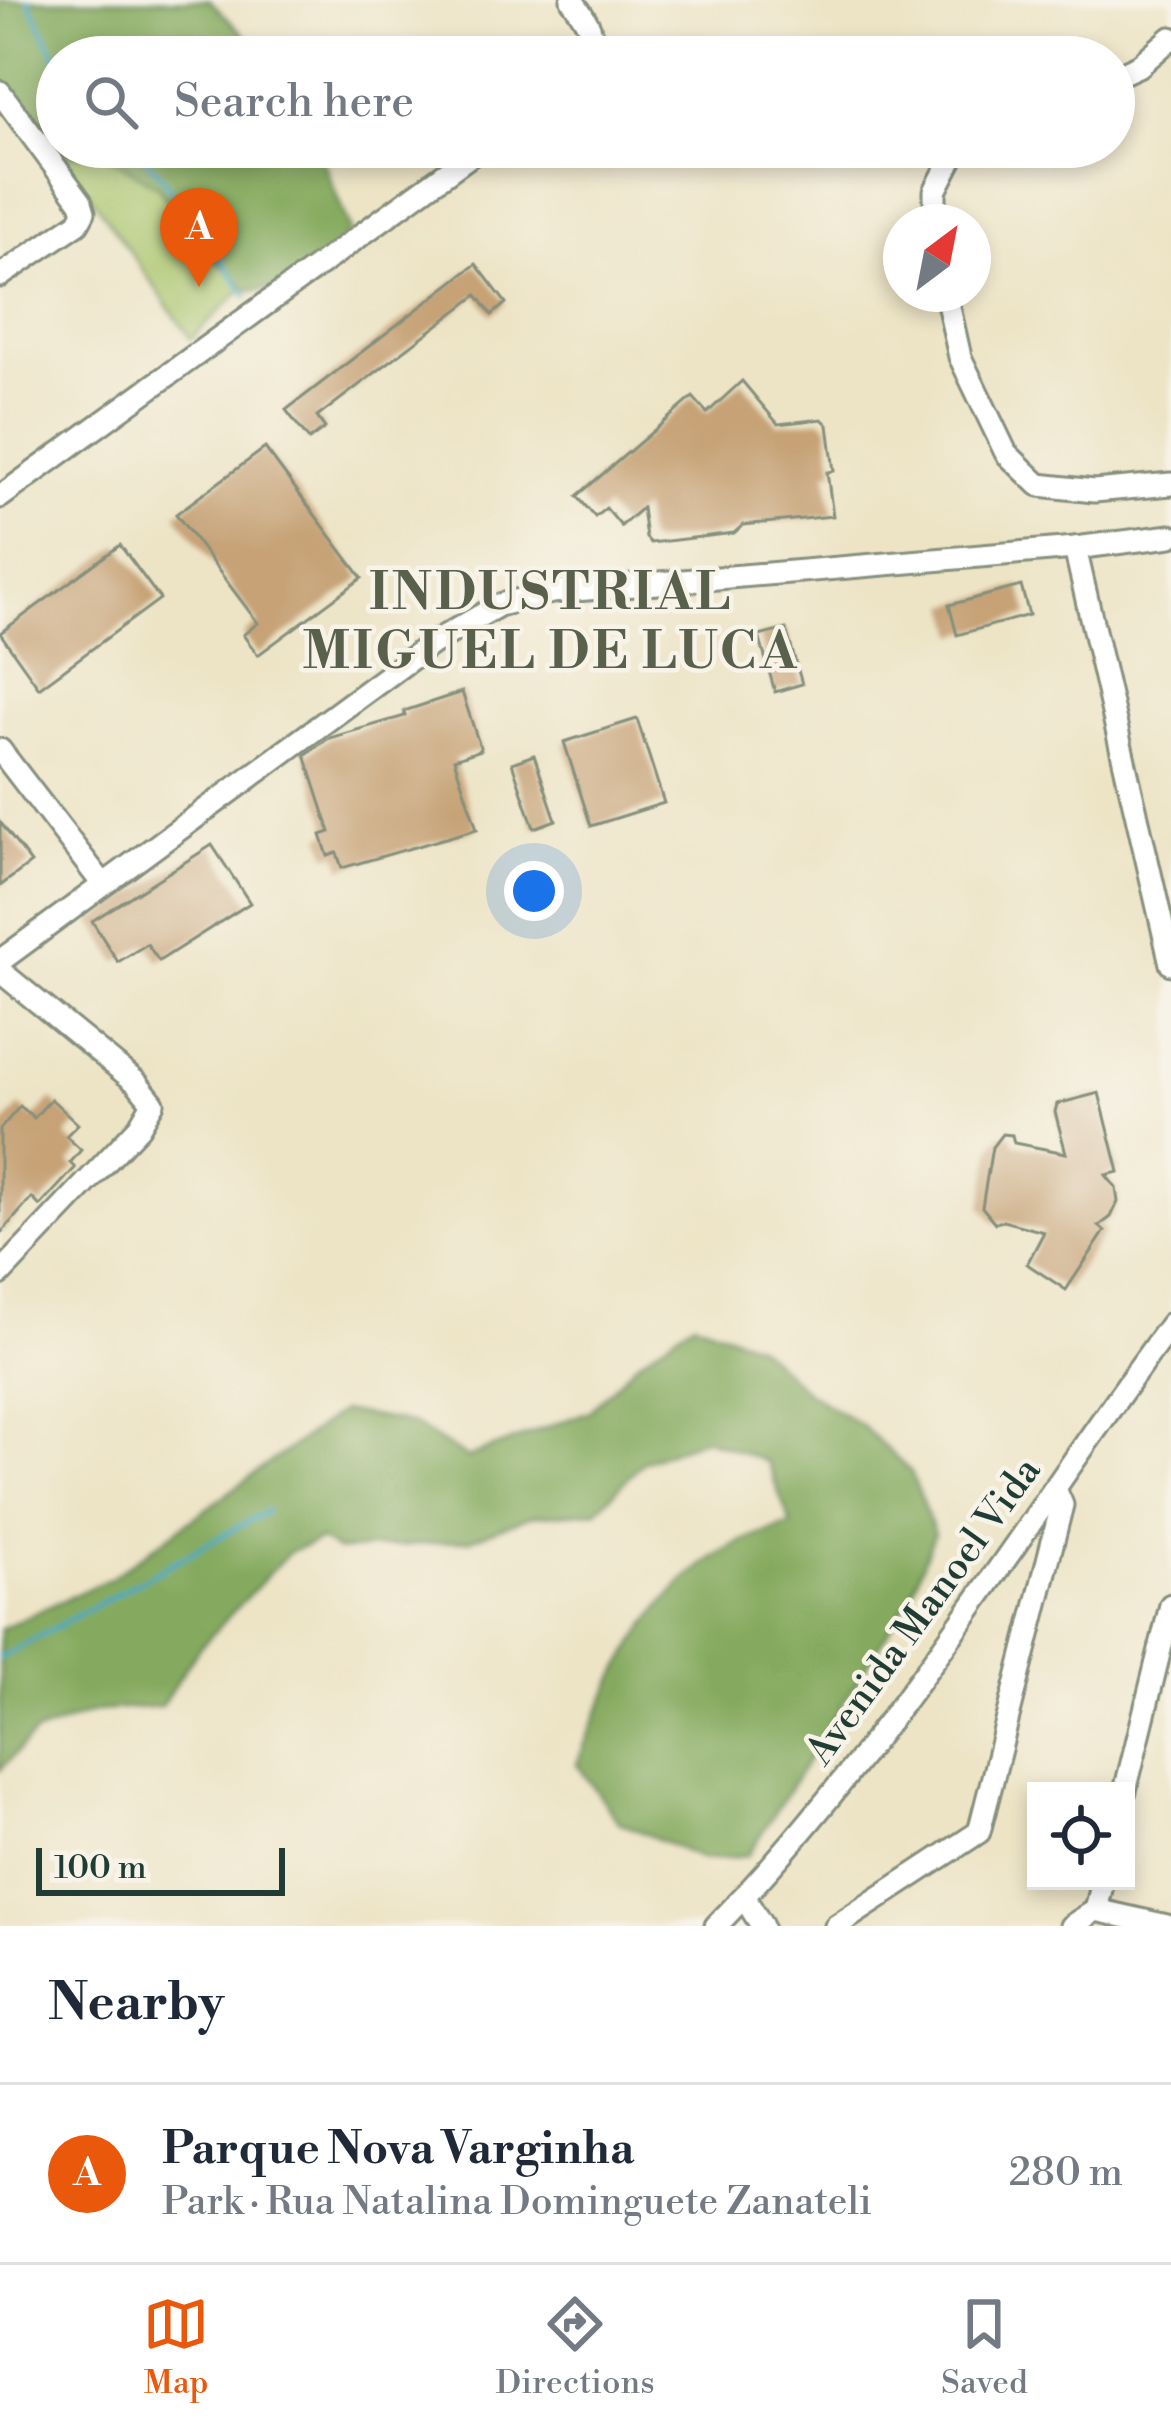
<!DOCTYPE html>
<html lang="en">
<head>
<meta charset="utf-8">
<style>
	body { margin:0; font-family:"Libre Bodoni",serif; background:#f2f2f3; color:#1f2937 }
	.controls { position:absolute; right:36px; bottom:36px; display:grid; overflow:hidden; border-radius:0px; box-shadow:0 6px 18px #0003 }
	.controls button { width:108px; height:108px; display:grid; place-items:center; padding:0; border:0; border-bottom:3px solid #e0e1e3; background:#fff; color:#1f2937; font:60px sans-serif }
	.compass { position:absolute; left:883px; top:204px; width:108px; height:108px; border-radius:50%; background:#fff; box-shadow:0 6px 18px #0003; rotate:32deg }
	.scale { position:absolute; left:36px; bottom:30px; width:249px; box-sizing:border-box; padding-left:12px; border:6px solid #1f3d34; border-top:0; font-size:33px; line-height:42px; white-space:nowrap; color:#1f3d34; -webkit-text-stroke:9px #f7f3e8; paint-order:stroke }
	.you { position:absolute; left:534px; top:891px; width:42px; height:42px; margin:-30px; border:9px solid #fff; border-radius:50%; background:#1a73e8; box-shadow:0 0 0 18px #1a73e833 }
	.badge { display:grid; place-items:center; width:78px; height:78px; border-radius:50%; background:#ea580c; color:#fff; font-size:39px; font-weight:700 }
	.pin { position:absolute; translate:-50% -99px; filter:drop-shadow(0 3px 6px #0008) }
	.pin::after { content:''; position:absolute; top:63px; width:42px; height:36px; background:inherit; clip-path:polygon(0 0,100% 0,50% 100%) }
	.list { margin:0; padding:0; list-style:none }
	h2 { display:flex; justify-content:space-between; align-items:center; height:156px; margin:0; padding:0 48px; font-size:51px }
	h2 small { font-size:39px; font-weight:400; color:#747a83 }
	.list li { display:grid; grid-template-columns:78px 1fr auto; gap:36px; align-items:center; box-sizing:border-box; height:180px; padding:0 48px; border-top:3px solid #e0e1e3 }
	.list b { display:block; font-size:45px; white-space:nowrap }
	.list p { margin:0; font-size:39px; white-space:nowrap; color:#747a83 }
	.list em { font-size:39px; font-style:normal; color:#747a83 }
	.icon { flex:none; width:66px; height:66px; fill:none; stroke:currentColor; stroke-width:2; stroke-linecap:round; stroke-linejoin:round }
	.map { position:relative; flex:none; width:1171px; height:1926px; overflow:hidden }
	.search { position:absolute; background:#fff; box-shadow:0 6px 18px #0003; left:36px; right:36px; top:36px; height:132px; display:flex; align-items:center; gap:30px; box-sizing:border-box; padding:0 42px; border-radius:66px; color:#747a83; font-size:45px }
	.sheet { height:336px; background:#fff }
	nav { display:flex; justify-content:space-around; align-items:center; box-sizing:border-box; height:168px; border-top:3px solid #e0e1e3; background:#fff; font-size:33px; color:#747a83 }
	nav a { display:grid; justify-items:center; gap:6px }
	nav .on { color:#ea580c }
	.map>svg:first-child { display:block }
	.green { fill:#a7c46b; stroke:#638050; stroke-width:3 }
	.forest { fill:#85aa5f; stroke:#52744a; stroke-width:3 }
	.lines { fill:none; stroke-linecap:round; stroke-linejoin:round }
	.stream { stroke:#47aac6; stroke-width:4.5 }
	.building { fill:#c6a276 }
	.minor-casing { stroke:#86907d; stroke-width:27 }
	.minor { stroke:#fff; stroke-width:21 }
	.labels { text-anchor:middle; stroke-width:9; stroke-linejoin:round; paint-order:stroke }
	.street-label { font-size:39px; fill:#1f3d34; stroke:#f7f3e8 }
	.district-label { font-size:51px; font-weight:bold; letter-spacing:3px; fill:#59604b; stroke:#f7f3e8 }
</style>
</head>
<body>
<div class="map">
<svg width="1171" height="1926" viewBox="0 0 1171 1926">
	<rect width="100%" height="100%" fill="#f7f3e8"/>
	<filter id="ink" filterUnits="userSpaceOnUse"><feTurbulence type="fractalNoise" baseFrequency=".00833" numOctaves="2"/><feDisplacementMap in="SourceGraphic" scale="24" xChannelSelector="R" yChannelSelector="G"/><feConvolveMatrix kernelMatrix="1 2 1 2 8 2 1 2 1" color-interpolation-filters="sRGB"/></filter>
	<filter id="wash" filterUnits="userSpaceOnUse"><feTurbulence type="fractalNoise" baseFrequency=".004" numOctaves="4" result="noise"/><feDisplacementMap in="SourceGraphic" scale="48" xChannelSelector="R" yChannelSelector="G"/><feGaussianBlur stdDeviation="2.7" result="paint"/><feColorMatrix in="noise" values="0 0 0 0 0 0 0 0 0 0 0 0 0 0 0 0 0 1.4 0 .05"/><feComposite in="paint" operator="in"/></filter>
	<g filter="url(#wash)">
		<rect width="100%" height="100%" fill="#ede4c6"/>
		<polygon class="green" points="57,147 232,147 297,236 191,339"/>
		<g class="forest">
			<polygon points="0,0 209,0 266,57 57,57 57,147 318,147 350,230 315,286 249,291 200,245 158,187 102,152 54,156 0,91"/>
			<path d="M694,1321L757,1345L806,1391L862,1426L911,1472L934,1534L910,1597L747,1856L704,1860L619,1822L577,1764C608,1684 651,1590 730,1547C748,1537 771,1532 791,1524L767,1462L704,1438L643,1462L596,1511L530,1516L469,1540L337,1551L320,1540L289,1552L197,1650L161,1706L96,1711L34,1734L0,1770V1629L111,1578L341,1411L411,1423L467,1458L590,1411L637,1362Z"/>
		</g>
		<g class="lines">
			<g class="stream">
				<polyline points="28,0 57,59"/>
				<polyline points="134,147 156,170 247,296"/>
				<polyline points="0,1658 267,1511"/>
			</g>
		</g>
		<g id="blocks">
			<g class="building">
				<polygon points="476,264 506,303 492,315 477,295 317,417 325,428 309,440 286,410"/>
				<polygon points="742,381 778,424 822,419 828,425 834,471 827,472 833,516 743,525 734,533 651,543 646,538 642,508 621,526 606,508 595,517 577,496 693,397 707,413"/>
				<polygon points="265,448 362,578 258,655 243,635 258,623 176,514"/>
				<polygon points="120,545 160,599 39,688 0,633"/>
				<polygon points="1021,586 1029,615 957,635 949,605"/>
				<polygon points="786,629 802,684 775,692 759,636"/>
				<polygon points="462,692 481,750 454,759 477,829 342,868 337,853 328,856 321,835 330,832 305,755 329,738 405,716 404,711"/>
				<polygon points="637,719 664,803 591,826 564,742"/>
				<polygon points="534,755 556,820 534,828 512,763"/>
				<polygon points="0,822 31,863 0,886"/>
				<polygon points="212,845 250,903 159,961 147,944 118,962 92,921"/>
				<polygon points="1099,1093 1119,1172 1106,1175 1116,1188 1118,1202 1111,1217 1099,1226 1105,1231 1066,1290 1027,1264 1044,1232 1003,1221 995,1223 982,1207 992,1147 1002,1134 1012,1135 1014,1143 1066,1153 1055,1112 1057,1104"/>
				<polygon points="51,1099 78,1124 66,1136 81,1150 70,1163 75,1168 40,1206 32,1198 0,1234 0,1129 20,1106 34,1118"/>
			</g>
		</g>
	</g>
	<g filter="url(#ink)">
		<use href="#blocks" fill-opacity="0" stroke="#86907d" stroke-width="3"/>
		<g class="lines">
			<defs>
				<g id="minor">
					<path d="M572,0C584,17 599,35 589,57"/>
					<polyline points="1114,77 1140,65 1171,38"/>
					<polyline points="0,92 81,202 84,212 78,223 0,276"/>
					<polyline points="935,222 935,191 958,147"/>
					<polyline points="946,294 960,357 1006,453 1039,485 1094,491 1171,484"/>
					<polyline points="0,497 482,147"/>
					<polyline points="1075,548 1171,964"/>
					<polyline points="0,750 102,883"/>
					<polyline points="0,961 431,644 499,605 552,592 1075,548 1171,536"/>
					<polyline points="0,971 137,1083 153,1103 139,1127 0,1274"/>
					<polyline points="1125,1791 1171,1605"/>
					<polyline points="744,1897 762,1926"/>
					<polyline points="1096,1910 1167,1926"/>
					<path d="M716,1926C891,1745 1022,1527 1171,1324"/>
					<polyline points="836,1926 979,1832 1062,1505 1056,1491"/>
					<polyline points="1071,1926 1096,1910 1103,1881"/>
				</g>
			</defs>
			<use href="#minor" class="minor-casing"/>
			<use href="#minor" class="minor"/>
		</g>
	</g>
	<g class="labels">
		<g class="street-label">
			<text transform="translate(922 1610) rotate(-54)" y="14">Avenida Manoel Vida</text>
		</g>
		<g class="district-label">
			<text x="551" y="609">INDUSTRIAL<tspan x="551" dy="59">MIGUEL DE LUCA</tspan></text>
		</g>
	</g>
</svg>
<div class="controls">
<button><svg class="icon" aria-label="locate" viewBox="0 0 24 24"><circle cx="12" cy="12" r="6"/><path d="M12 2v4M12 18v4M2 12h4M18 12h4"/></svg></button>
</div>
<svg class="compass" viewBox="-18 -18 36 36"><path d="M0-13l5 13h-10z" fill="#e53935"/><path d="M0 13l5-13h-10z" fill="#747a83"/></svg>
<div class="scale">100 m</div>
<div class="you"></div>
<div class="pin badge" style="left:199px;top:287px">A</div>
<div class="search"><svg class="icon" aria-label="search" viewBox="0 0 24 24"><circle cx="10" cy="10" r="6"/><path d="M15 15l6 6"/></svg>Search here</div>
</div>
<section class="sheet">
<h2>Nearby<small></small></h2>
<ul class="list">
<li><span class="badge">A</span><div><b>Parque Nova Varginha</b><p>Park · Rua Natalina Dominguete Zanateli</p></div><em>280 m</em></li>
</ul>
</section>
<nav>
<a class="on"><svg class="icon" aria-label="map" viewBox="0 0 24 24"><path d="M3 6l6-2 6 2 6-2v14l-6 2-6-2-6 2zM9 4v14M15 6v14"/></svg>Map</a>
<a><svg class="icon" aria-label="directions" viewBox="0 0 24 24"><path d="M12 3l9 9-9 9-9-9zM9 14v-3h6M13 9l2 2-2 2"/></svg>Directions</a>
<a><svg class="icon" aria-label="saved" viewBox="0 0 24 24"><path d="M7 4h10v16l-5-4-5 4z"/></svg>Saved</a>
</nav>
</body>
</html>
